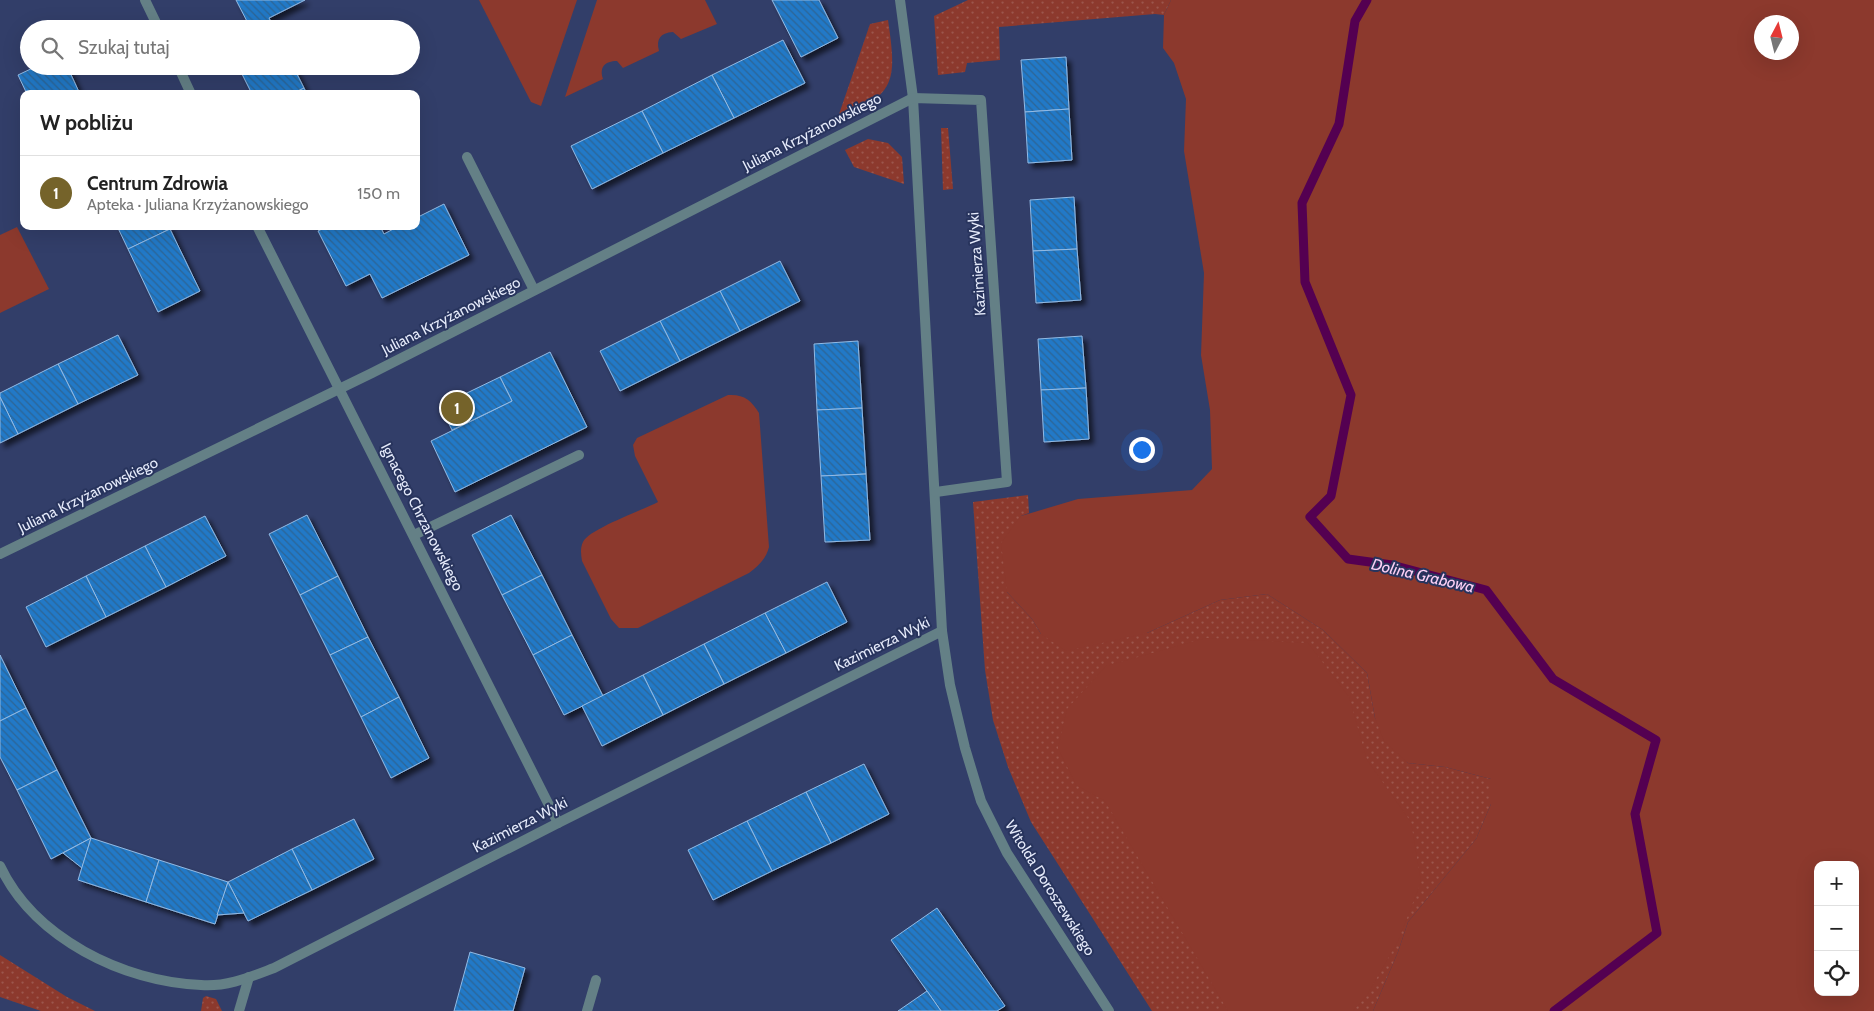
<!DOCTYPE html>
<html lang="pl">
<head>
<meta charset="utf-8">
<style>
	body { margin:0; font-family:Cabin,sans-serif; background:#f6f6f6; color:#222 }
	.controls { position:absolute; right:15px; bottom:15px; display:grid; overflow:hidden; border-radius:10px; box-shadow:0 5px 20px #0002 }
	.controls button { width:45px; height:45px; display:grid; place-items:center; padding:0; border:0; border-bottom:1px solid #e0e0e0; background:#fff; color:#222; font:25px sans-serif }
	.compass { position:absolute; left:1754px; top:15px; width:45px; height:45px; border-radius:50%; background:#fff; box-shadow:0 5px 20px #0002; rotate:7deg }
	.you { position:absolute; left:1141px; top:449px; width:18px; height:18px; margin:-12px; border:4px solid #fff; border-radius:50%; background:#1a73e8; box-shadow:0 0 0 8px #1a73e833 }
	.badge { display:grid; place-items:center; width:32px; height:32px; border-radius:50%; background:#75632a; color:#fff; font-size:16px; font-weight:700 }
	.pin { position:absolute; translate:-50% -50%; border:2px solid #fff; box-shadow:0 1px 5px #0006 }
	.list { margin:0; padding:0; list-style:none }
	h2 { display:flex; justify-content:space-between; align-items:center; height:65px; margin:0; padding:0 20px; font-size:21px }
	h2 small { font-size:16px; font-weight:400; color:#767676 }
	.list li { display:grid; grid-template-columns:32px 1fr auto; gap:15px; align-items:center; box-sizing:border-box; height:75px; padding:0 20px; border-top:1px solid #e0e0e0 }
	.list b { display:block; font-size:19px; white-space:nowrap }
	.list p { margin:0; font-size:16px; white-space:nowrap; color:#767676 }
	.list em { font-size:16px; font-style:normal; color:#767676 }
	.icon { flex:none; width:28px; height:28px; fill:none; stroke:currentColor; stroke-width:2; stroke-linecap:round; stroke-linejoin:round }
	.map { position:relative; flex:none; width:1874px; height:1011px; overflow:hidden }
	.search { position:absolute; background:#fff; box-shadow:0 5px 20px #0002; left:20px; top:20px; width:400px; height:55px; display:flex; align-items:center; gap:12px; box-sizing:border-box; padding:0 18px; border-radius:28px; color:#767676; font-size:19px }
	.panel { position:absolute; background:#fff; box-shadow:0 5px 20px #0002; left:20px; top:90px; width:400px; height:140px; border-radius:10px }
	.map>svg:first-child { display:block }
	.grass { fill:url(#grass-dots) }
	.park { fill:#8c392d; fill-rule:evenodd }
	.lines { fill:none; stroke-linecap:round; stroke-linejoin:round }
	.stream { stroke:#540051; stroke-width:9 }
	.building { fill:url(#building-back-hatch); stroke:#92bae4; filter:url(#shadow) }
	.lane { stroke:#648086; stroke-width:10 }
	.street { stroke:#648086; stroke-width:10 }
	.labels { text-anchor:middle; stroke-width:4; stroke-linejoin:round; paint-order:stroke }
	.street-label { font-size:15px; fill:#e6ebfb; stroke:#28345d }
	.water-label { font-size:16px; font-style:italic; fill:#fcd0f6; stroke:#28345d }
</style>
</head>
<body>
<div class="map">
<svg width="1874" height="1011" viewBox="0 0 1874 1011">
	<defs>
		<pattern id="grass-dots" width="8" height="8" patternUnits="userSpaceOnUse" patternTransform="scale(1.25)"><rect width="8" height="8" fill="#8c392d"/><path d="M2 2h.1M6 6h.1" fill="none" stroke="#9c564c" stroke-width="1.8" stroke-linecap="round"/></pattern>
		<pattern id="building-back-hatch" width="6" height="6" patternUnits="userSpaceOnUse" patternTransform="scale(1.25)"><rect width="6" height="6" fill="#2179c7"/><path d="M-1 5l2 2M0 0l6 6M5-1l2 2" fill="none" stroke="#2f6595"/></pattern>
		<filter id="shadow"><feDropShadow dx="4.5" dy="4.5" stdDeviation="2.5" flood-color="#0009"/></filter>
	</defs>
	<rect width="100%" height="100%" fill="#323e69"/>
	<g class="grass">
		<polygon points="968,0 1171,0 1164,15 1155,14 999,27 1000,60 967,63 965,72 938,75 934,16"/>
		<path d="M888,20C897,82 896,94 837,120L870,24Z"/>
		<polygon points="941,128 948,128 953,189 943,190"/>
		<polygon points="868,139 888,143 902,157 904,184 854,167 845,150"/>
		<polygon points="1028,495 1029,513 1021,516 1007,592 1032,619 1041,634 1147,633 1220,600 1267,594 1323,630 1367,673 1375,718 1408,763 1445,767 1491,779 1491,804 1476,839 1408,922 1398,952 1373,1011 1152,1011 1031,822 1008,767 993,720 985,670 973,502"/>
		<polygon points="0,955 67,997 95,1011 41,1011 0,997"/>
		<polygon points="206,996 216,999 222,1011 201,1011 203,998"/>
	</g>
	<g class="park">
		<polygon points="479,0 577,0 541,106 531,102"/>
		<path d="M597,0H705L717,24L681,39L673,32C660,33 656,39 659,51L623,68L617,61C605,61 599,67 603,79L565,97Z"/>
		<path d="M1171,0H1874V1011H1373L1398,952L1408,922L1476,839L1491,804V779L1445,767L1408,763L1384,741L1375,718L1367,673L1323,630L1267,594L1220,600L1147,633L1066,651L1041,634L1032,619L1007,592L1001,543L1021,516L1078,499L1192,490L1212,469L1210,410L1201,355L1204,273L1184,151L1186,99L1174,63L1163,48L1164,15ZM1792,22V52H1762V22ZM1818,865H1855V992H1818Z"/>
		<polygon points="17,227 49,289 0,313 0,235"/>
		<path d="M728,395C744,394 751,400 759,413L769,547C766,559 759,565 749,573L638,628H619L611,619L582,561C581,555 580,548 583,542C589,529 643,510 658,502L635,456L633,445L637,438Z"/>
		<polygon points="1206,638 1308,643 1349,697 1367,760 1411,822 1421,882 1398,941 1367,995 1353,1011 1228,1011 1105,801 1076,785 1058,748 1067,709 1106,666"/>
	</g>
	<g class="lines">
		<polyline class="stream" points="1367,0 1355,21 1339,124 1302,203 1305,282 1351,395 1331,496 1310,517 1348,559 1392,565 1486,590 1553,679 1656,740 1635,814 1657,933 1554,1011"/>
	</g>
	<g class="building">
		<polygon points="236,0 305,0 269,18 274,28 272,29 251,29"/>
		<polygon points="772,0 819,0 838,38 801,57"/>
		<polygon points="783,40 805,83 734,118 712,75"/>
		<polygon points="1066,57 1069,109 1025,112 1021,60"/>
		<polygon points="37,66 67,66 80,94 27,94 18,75"/>
		<polygon points="238,66 293,66 304,88 292,94 252,94"/>
		<polygon points="712,75 734,118 663,153 642,111"/>
		<polygon points="304,88 307,94 292,94"/>
		<polygon points="1069,109 1072,160 1028,163 1025,112"/>
		<polygon points="642,111 663,153 592,189 571,146"/>
		<polygon points="1074,197 1077,249 1033,251 1030,200"/>
		<polygon points="444,204 469,255 382,298 370,274 346,286 318,231 328,226 380,226 384,234 399,226 416,226 416,218"/>
		<polygon points="117,226 169,226 170,229 128,249"/>
		<polygon points="170,229 200,291 158,312 128,249"/>
		<polygon points="1077,249 1081,300 1036,303 1033,251"/>
		<polygon points="780,261 800,301 740,331 720,291"/>
		<polygon points="720,291 740,331 680,361 660,321"/>
		<polygon points="660,321 680,361 620,391 600,351"/>
		<polygon points="118,335 138,375 78,404 58,364"/>
		<polygon points="1082,336 1086,388 1041,390 1038,339"/>
		<polygon points="858,341 862,408 817,410 814,344"/>
		<polygon points="550,352 587,427 455,492 431,441 512,401 500,377"/>
		<polygon points="58,364 78,404 18,434 0,397 0,393"/>
		<polygon points="500,377 512,401 452,430 440,406"/>
		<polygon points="1086,388 1089,439 1044,442 1041,390"/>
		<polygon points="0,397 18,434 0,443"/>
		<polygon points="862,408 866,474 821,476 817,410"/>
		<polygon points="866,474 870,540 825,542 821,476"/>
		<polygon points="307,515 338,576 300,595 269,534"/>
		<polygon points="511,515 542,575 502,595 472,535"/>
		<polygon points="205,516 226,556 166,587 145,546"/>
		<polygon points="145,546 166,587 106,617 86,576"/>
		<polygon points="542,575 572,635 533,655 502,595"/>
		<polygon points="86,576 106,617 46,647 26,607"/>
		<polygon points="338,576 368,637 330,655 300,595"/>
		<polygon points="827,582 847,622 786,653 765,613"/>
		<polygon points="765,613 786,653 724,684 704,644"/>
		<polygon points="572,635 603,696 564,715 533,655"/>
		<polygon points="368,637 399,697 361,717 330,655"/>
		<polygon points="704,644 724,684 663,715 643,675"/>
		<polygon points="0,655 26,708 0,721"/>
		<polygon points="643,675 663,715 602,746 582,706"/>
		<polygon points="399,697 429,758 391,778 361,717"/>
		<polygon points="26,708 57,770 17,790 0,757 0,721"/>
		<polygon points="864,764 889,814 831,843 806,792"/>
		<polygon points="57,770 91,838 51,859 17,790"/>
		<polygon points="806,792 831,843 772,871 747,821"/>
		<polygon points="354,819 374,859 312,890 292,849"/>
		<polygon points="747,821 772,871 713,900 688,850"/>
		<polygon points="91,838 82,868 63,853"/>
		<polygon points="91,838 159,860 146,902 78,880"/>
		<polygon points="292,849 312,890 248,921 228,882"/>
		<polygon points="159,860 228,882 215,924 146,902"/>
		<polygon points="228,882 244,913 217,915"/>
		<polygon points="937,908 1005,1006 997,1011 941,1011 891,940"/>
		<polygon points="470,952 525,968 513,1011 454,1011"/>
		<polygon points="927,991 941,1011 898,1011"/>
	</g>
	<g class="lines">
		<g class="lane">
			<polyline points="467,157 534,290"/>
			<polyline points="239,1011 249,977"/>
		</g>
		<g class="street">
			<polyline points="145,0 159,29"/>
			<polyline points="900,0 913,98 942,631 950,685 965,748 981,801 1007,853 1109,1011"/>
			<polyline points="178,66 191,94"/>
			<polyline points="257,226 558,823"/>
			<polyline points="414,535 579,455"/>
			<polyline points="0,554 372,373 913,98 981,100 1007,482 936,492"/>
			<path d="M0,866C34,938 123,982 201,985C227,987 250,977 274,968L558,823L942,631"/>
			<polyline points="587,1011 596,980"/>
		</g>
	</g>
	<g class="labels">
		<g class="street-label">
			<text transform="translate(812 132) rotate(-27)" y="5">Juliana Krzyżanowskiego</text>
			<text transform="translate(977 264) rotate(-94)" y="5">Kazimierza Wyki</text>
			<text transform="translate(451 316) rotate(-27)" y="5">Juliana Krzyżanowskiego</text>
			<text transform="translate(88 495) rotate(-26)" y="5">Juliana Krzyżanowskiego</text>
			<text transform="translate(422 517) rotate(63)" y="5">Ignacego Chrzanowskiego</text>
			<text transform="translate(882 644) rotate(-26)" y="5">Kazimierza Wyki</text>
			<text transform="translate(520 825) rotate(-27)" y="5">Kazimierza Wyki</text>
			<text transform="translate(1050 888) rotate(58)" y="5">Witolda Doroszewskiego</text>
		</g>
		<g class="water-label">
			<text transform="translate(1423 575) rotate(13)" y="6">Dolina Grabowa</text>
		</g>
	</g>
</svg>
<div class="controls">
<button>+</button>
<button>−</button>
<button><svg class="icon" aria-label="locate" viewBox="0 0 24 24"><circle cx="12" cy="12" r="6"/><path d="M12 2v4M12 18v4M2 12h4M18 12h4"/></svg></button>
</div>
<svg class="compass" viewBox="-18 -18 36 36"><path d="M0-13l5 13h-10z" fill="#e53935"/><path d="M0 13l5-13h-10z" fill="#767676"/></svg>
<div class="you"></div>
<div class="pin badge" style="left:457px;top:408px">1</div>
<div class="search"><svg class="icon" aria-label="search" viewBox="0 0 24 24"><circle cx="10" cy="10" r="6"/><path d="M15 15l6 6"/></svg>Szukaj tutaj</div>
<section class="panel">
<h2>W pobliżu<small></small></h2>
<ul class="list">
<li><span class="badge">1</span><div><b>Centrum Zdrowia</b><p>Apteka · Juliana Krzyżanowskiego</p></div><em>150 m</em></li>
</ul>
</section>
</div>
</body>
</html>
